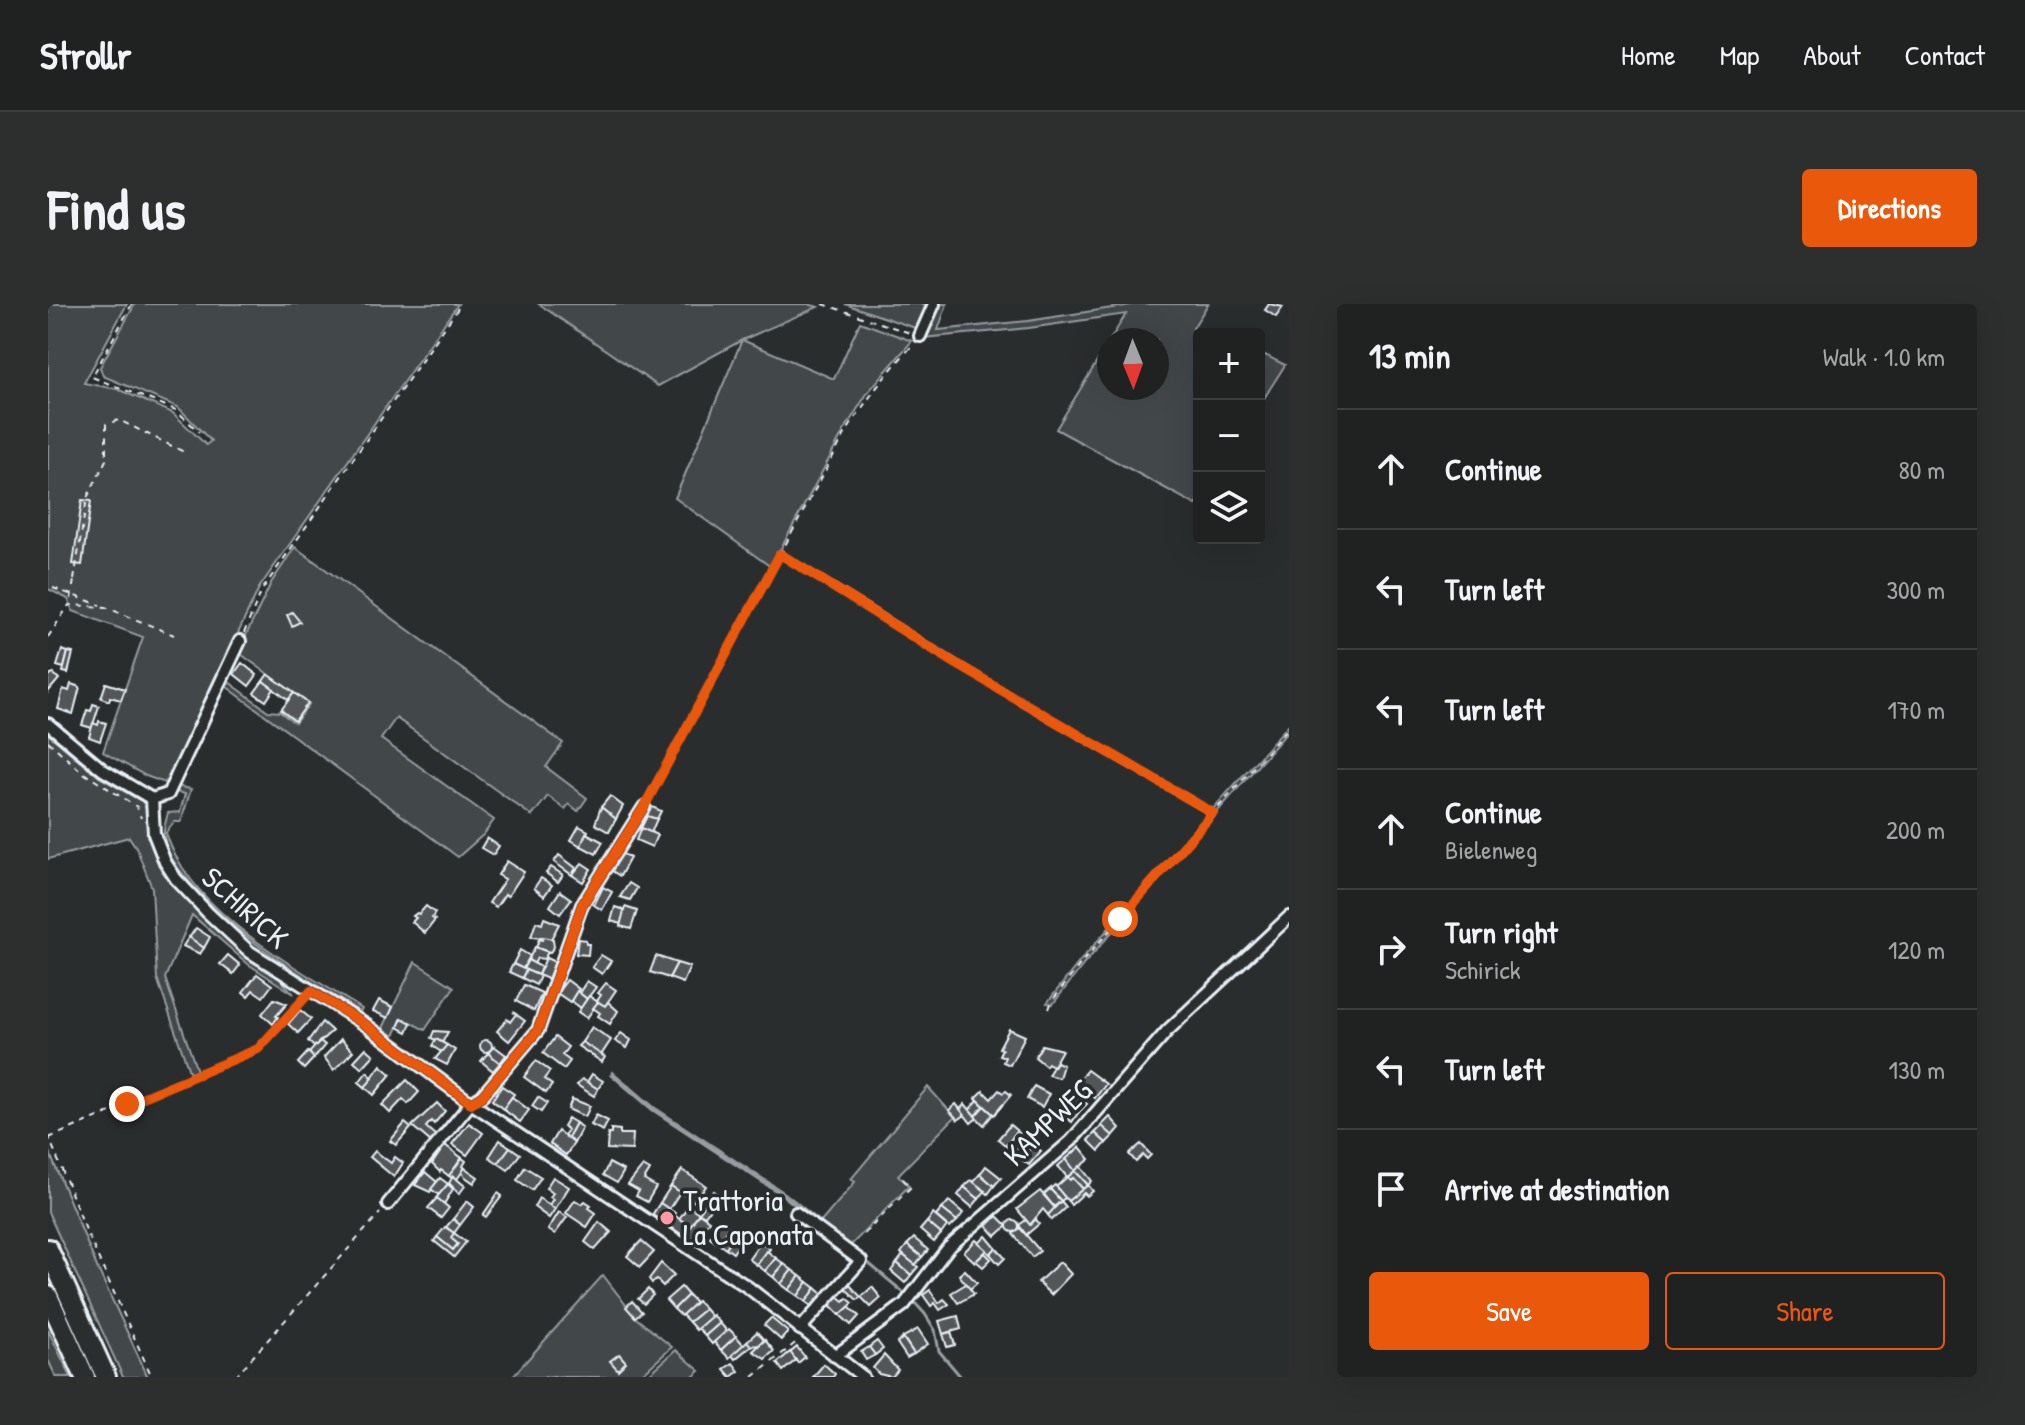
<!DOCTYPE html>
<html lang="en">
<head>
<meta charset="utf-8">
<style>
	body { margin:0; font-family:"Patrick Hand",sans-serif; background:#2d2f2f; color:#f1f3f6 }
	.controls { position:absolute; right:24px; top:24px; display:grid; overflow:hidden; border-radius:8px; box-shadow:0 8px 32px #0002 }
	.controls button { width:72px; height:72px; display:grid; place-items:center; padding:0; border:0; border-bottom:2px solid #3d3f40; background:#202222; color:#f1f3f6; font:40px sans-serif }
	.compass { position:absolute; left:1049px; top:24px; width:72px; height:72px; border-radius:50%; background:#202222; box-shadow:0 8px 32px #0002; rotate:179deg }
	.stop { position:absolute; width:24px; height:24px; margin:-18px; border:6px solid #ea580c; border-radius:50%; background:#fff }
	.stop.end { background:#ea580c; border-color:#fff; box-shadow:0 2px 8px #0008 }
	.list { margin:0; padding:0; list-style:none }
	h2 { display:flex; justify-content:space-between; align-items:center; height:104px; margin:0; padding:0 32px; font-size:34px }
	h2 small { font-size:26px; font-weight:400; color:#a2a4a5 }
	.list li { display:grid; grid-template-columns:52px 1fr auto; gap:24px; align-items:center; box-sizing:border-box; height:120px; padding:0 32px; border-top:2px solid #3d3f40 }
	.list b { display:block; font-size:30px; white-space:nowrap }
	.list p { margin:0; font-size:26px; white-space:nowrap; color:#a2a4a5 }
	.list em { font-size:26px; font-style:normal; color:#a2a4a5 }
	.actions { display:flex; gap:16px; padding:24px 32px }
	.actions a { flex:1; padding:18px 0; border:2px solid #ea580c; border-radius:8px; text-align:center; font-size:28px; color:#ea580c }
	.actions .main { background:#ea580c; color:#fff }
	.icon { flex:none; width:44px; height:44px; fill:none; stroke:currentColor; stroke-width:2; stroke-linecap:round; stroke-linejoin:round }
	.map { position:relative; flex:none; width:1241px; height:1073px; overflow:hidden; border-radius:8px }
	header { display:flex; align-items:center; gap:48px; box-sizing:border-box; height:112px; padding:0 40px; background:#202222; border-bottom:2px solid #3d3f40 }
	header strong { font-size:38px }
	nav { display:flex; gap:44px; margin-inline-start:auto; font-size:28px }
	.intro { display:flex; align-items:center; justify-content:space-between; box-sizing:border-box; height:192px; padding:0 48px }
	h1 { margin:0; font-size:56px }
	.button { padding:20px 36px; border-radius:8px; background:#ea580c; color:#fff; font-size:28px; font-weight:700 }
	main { display:flex; gap:48px; padding:0 48px }
	aside { flex:1; background:#202222; border-radius:8px; box-shadow:0 8px 32px #0002 }
	.map>svg:first-child { display:block }
	.green { fill:#424648; stroke:#959ca0; stroke-width:2 }
	.lines { fill:none; stroke-linecap:round; stroke-linejoin:round }
	.stream { stroke:#989fa3; stroke-width:3 }
	.building { fill:#535759; stroke:#e8f1f8; stroke-width:2 }
	.street-casing { stroke:#e8f1f8; stroke-width:16 }
	.highway-casing { stroke:#e8f1f8; stroke-width:24 }
	.path { stroke:#e8f1f8; stroke-width:2; stroke-dasharray:6 6; stroke-linecap:butt }
	.street { stroke:#2a2d2e; stroke-width:10 }
	.highway { stroke:#2a2d2e; stroke-width:18 }
	.path-bridge { stroke:#e8f1f8; stroke-width:2; stroke-dasharray:6 6; stroke-linecap:butt }
	.route { stroke:#ea580c; stroke-width:10 }
	.poi-dot { fill:#ff9aa2; stroke:#2a2d2e; stroke-width:3 }
	.labels { text-anchor:middle; stroke-width:7; stroke-linejoin:round; paint-order:stroke }
	.street-label { font-size:30px; fill:#e8f1f8; stroke:#2a2d2e }
	.poi-label { font-size:30px; fill:#e8f1f8; stroke:#2a2d2e; text-anchor:start }
</style>
</head>
<body>
<header>
<strong>Strollr</strong>
<nav><a>Home</a><a>Map</a><a>About</a><a>Contact</a></nav>
</header>
<div class="intro"><h1>Find us</h1><a class="button">Directions</a></div>
<main>
<div class="map">
<svg width="1241" height="1073" viewBox="0 0 1241 1073">
	<rect width="100%" height="100%" fill="#2a2d2e"/>
	<filter id="ink" filterUnits="userSpaceOnUse"><feTurbulence type="fractalNoise" baseFrequency=".0125" numOctaves="2"/><feDisplacementMap in="SourceGraphic" scale="16" xChannelSelector="R" yChannelSelector="G"/><feConvolveMatrix kernelMatrix="1 2 1 2 8 2 1 2 1" color-interpolation-filters="sRGB"/></filter>
	<g filter="url(#ink)">
		<g class="green">
			<polygon points="0,0 79,0 36,79 69,85 125,109 158,141 163,137 130,103 55,72 52,63 87,0 410,0 211,284 120,480 98,472 55,448 95,333 25,307 20,295 0,285"/>
			<polygon points="491,0 760,0 770,3 694,36 786,75 812,18 864,37 820,88 797,125 723,263 627,194 694,36 610,82"/>
			<polygon points="797,0 881,0 870,25"/>
			<polygon points="891,0 899,0 890,26 980,17 1090,0 1160,0 1145,24 1153,30 1151,197 1148,201 1008,125 1061,38 1061,84 1109,84 1109,36 1062,36 1078,10 981,24 874,34"/>
			<polygon points="1211,48 1237,61 1211,102"/>
			<polygon points="247,243 515,439 498,463 539,494 530,507 521,500 517,505 500,492 484,512 348,414 333,435 446,516 436,530 410,553 175,380 177,375 220,407 232,408 247,419 261,400 190,348 223,279"/>
			<polygon points="736,249 977,398 1164,506 1241,420 1241,426 1036,660 1005,700 999,699 1033,656 1161,510 975,402 733,253"/>
			<polygon points="0,430 51,473 95,498 100,510 103,538 123,577 168,626 229,672 246,690 200,660 144,611 117,674 149,767 142,770 109,674 104,584 88,543 81,533 0,555"/>
			<path d="M128,482L143,485L133,518H126L118,529C143,609 248,663 314,705L312,708C250,669 193,637 144,581C133,568 118,551 116,533C115,525 118,517 120,509L132,508L137,490L126,487Z"/>
			<polygon points="367,658 406,683 377,726 354,714 346,732 335,724"/>
			<polygon points="565,768 606,803 737,889 773,918 807,878 803,875 880,783 907,813 850,871 861,882 803,941 815,952 813,954 735,892 604,806 563,771"/>
			<polygon points="0,845 49,963 100,1073 75,1073 0,908"/>
			<polygon points="555,971 588,1014 624,1043 591,1073 464,1073"/>
			<polygon points="0,1026 23,1073 8,1073 0,1056"/>
			<polygon points="628,1046 652,1067 645,1073 598,1073"/>
		</g>
		<g class="lines">
			<g class="stream">
				<polyline points="565,770 605,805 736,891 798,940"/>
				<polyline points="819,958 855,988"/>
				<polyline points="868,1000 877,1010 887,1026 891,1047 913,1073"/>
			</g>
		</g>
		<g class="building">
			<polygon points="1221,0 1235,3 1228,13 1217,6"/>
			<polygon points="34,196 43,197 34,261 25,260"/>
			<polygon points="244,308 252,318 244,322 239,311"/>
			<polygon points="14,346 20,348 16,364 9,362"/>
			<polygon points="20,348 25,349 20,369 15,368"/>
			<polygon points="194,359 209,371 201,382 186,370"/>
			<polygon points="5,369 11,375 0,388 0,373"/>
			<polygon points="220,370 246,389 240,396 215,377"/>
			<polygon points="215,377 226,385 218,397 206,389"/>
			<polygon points="58,379 77,385 73,396 62,393 61,397 53,394"/>
			<polygon points="23,380 32,383 25,410 10,405 15,385 21,387"/>
			<polygon points="246,389 260,399 247,417 233,406"/>
			<polygon points="45,400 51,402 44,424 34,421 39,406 43,407"/>
			<polygon points="51,417 58,419 52,437 41,433 45,419 50,421"/>
			<polygon points="562,492 575,502 568,515 553,503"/>
			<polygon points="602,502 613,507 609,515 598,512"/>
			<polygon points="553,503 568,515 561,528 547,520"/>
			<polygon points="599,512 609,515 603,529 593,524"/>
			<polygon points="531,522 540,527 533,542 523,536"/>
			<polygon points="593,524 609,531 604,543 588,536"/>
			<polygon points="538,529 555,538 548,550 533,542"/>
			<polygon points="439,534 451,542 445,551 433,544"/>
			<polygon points="573,549 582,554 572,572 564,567"/>
			<polygon points="511,551 528,564 524,571 506,558"/>
			<polygon points="459,557 476,568 460,592 457,590 448,603 441,599 457,575 450,571"/>
			<polygon points="534,559 543,565 535,578 524,571"/>
			<polygon points="503,563 515,571 510,578 498,569"/>
			<polygon points="493,574 504,581 496,592 486,584"/>
			<polygon points="581,579 589,584 582,596 572,593"/>
			<polygon points="555,583 564,588 554,606 546,601"/>
			<polygon points="512,587 523,595 512,610 502,602"/>
			<polygon points="378,602 387,609 384,614 387,616 377,629 364,618 368,614 365,612 369,609 371,610"/>
			<polygon points="567,603 577,606 573,620 563,617"/>
			<polygon points="577,603 589,607 583,625 572,622"/>
			<polygon points="496,614 511,620 503,635 483,633 488,618 494,620"/>
			<polygon points="148,624 162,633 156,644 141,634"/>
			<polygon points="141,633 156,644 152,650 135,642"/>
			<polygon points="495,633 505,635 506,643 502,648 488,644 491,635 494,636"/>
			<polygon points="530,635 538,636 538,640 541,640 540,651 528,650"/>
			<polygon points="487,643 500,648 496,655 489,654 486,660 480,656"/>
			<polygon points="472,646 482,652 475,665 465,660"/>
			<polygon points="180,651 192,661 185,670 172,660"/>
			<polygon points="553,651 563,657 554,670 544,663"/>
			<polygon points="608,652 629,659 621,674 602,668"/>
			<polygon points="498,654 507,658 500,675 490,671"/>
			<polygon points="480,656 493,663 490,671 475,665"/>
			<polygon points="629,659 642,663 635,679 621,674"/>
			<polygon points="465,660 478,666 474,674 461,668"/>
			<polygon points="478,666 492,672 488,681 474,674"/>
			<polygon points="209,670 224,681 215,693 205,686 200,692 195,688"/>
			<polygon points="519,676 531,685 522,698 509,689"/>
			<polygon points="539,677 548,683 539,695 531,689"/>
			<polygon points="558,679 568,686 557,702 549,697 553,691 550,689"/>
			<polygon points="476,681 494,689 486,707 468,697"/>
			<polygon points="529,687 539,695 533,704 523,697"/>
			<polygon points="541,692 550,698 539,714 530,708"/>
			<polygon points="226,695 239,700 228,712 230,713 225,720 214,710"/>
			<polygon points="331,696 345,703 340,714 325,707"/>
			<polygon points="550,698 557,702 560,698 570,707 562,720 550,712 552,709 545,704"/>
			<polygon points="252,706 263,715 250,729 240,720"/>
			<polygon points="465,708 477,717 461,737 449,727 459,715 462,718 468,710"/>
			<polygon points="354,714 363,719 359,728 350,723"/>
			<polygon points="274,718 284,727 266,743 260,737"/>
			<polygon points="544,723 563,736 553,751 534,738"/>
			<polygon points="961,725 977,732 962,761 955,758 957,753 951,751 954,745 951,744"/>
			<polygon points="386,727 400,728 394,739 383,734"/>
			<polygon points="573,729 583,736 579,744 567,737"/>
			<polygon points="507,733 520,743 514,751 522,757 516,765 495,749"/>
			<polygon points="293,735 305,747 286,766 276,753"/>
			<polygon points="388,735 399,741 395,749 384,742"/>
			<circle cx="438" cy="742" r="6"/>
			<polygon points="272,737 277,741 266,754 261,749"/>
			<polygon points="534,738 557,753 554,758 530,742"/>
			<polygon points="399,741 407,746 399,761 387,755"/>
			<polygon points="994,741 1014,746 1005,762 1000,759 998,762 987,753"/>
			<polygon points="446,742 458,751 452,759 440,749"/>
			<polygon points="318,744 326,751 314,764 306,757"/>
			<polygon points="260,748 266,754 256,765 250,759"/>
			<polygon points="440,749 452,759 445,767 433,757"/>
			<polygon points="488,757 502,767 496,775 504,781 498,789 476,773"/>
			<polygon points="1008,758 1015,761 1011,774 1000,771"/>
			<polygon points="333,761 343,770 326,791 317,783"/>
			<polygon points="1039,766 1058,780 1047,794 1028,779"/>
			<polygon points="319,768 325,774 317,783 311,778"/>
			<polygon points="544,770 555,777 550,785 539,778"/>
			<polygon points="534,775 550,785 546,792 529,781"/>
			<polygon points="359,776 371,788 360,800 355,795 342,809 334,801"/>
			<polygon points="454,782 466,790 455,805 444,796"/>
			<polygon points="986,782 1001,790 994,803 979,795"/>
			<polygon points="951,786 955,789 958,787 963,791 946,811 928,794 935,787 943,795"/>
			<polygon points="1025,790 1039,800 1031,808 1018,798"/>
			<polygon points="464,793 481,806 472,818 455,805"/>
			<polygon points="490,793 499,799 493,808 484,802"/>
			<polygon points="524,795 542,802 537,813 520,805"/>
			<polygon points="930,796 936,802 927,812 921,806"/>
			<polygon points="1018,798 1031,808 1024,818 1011,808"/>
			<polygon points="389,799 397,807 386,820 383,817 378,823 388,832 383,838 364,822"/>
			<polygon points="908,800 917,811 910,816 901,806"/>
			<polygon points="917,800 929,814 923,819 912,805"/>
			<polygon points="936,802 945,810 936,821 927,812"/>
			<polygon points="548,811 560,817 555,827 543,821"/>
			<polygon points="1062,813 1072,824 1065,832 1053,822"/>
			<polygon points="520,814 528,819 520,834 516,831 520,826 515,822"/>
			<polygon points="357,819 363,824 348,841 342,837"/>
			<polygon points="421,819 435,829 419,851 404,840"/>
			<polygon points="528,819 534,824 526,839 520,834"/>
			<polygon points="962,821 969,827 958,842 950,835"/>
			<polygon points="1054,822 1065,832 1058,839 1047,829"/>
			<polygon points="563,825 572,826 572,830 585,830 584,846 559,845 560,830 563,830"/>
			<polygon points="510,827 526,839 518,851 502,840"/>
			<polygon points="969,827 977,834 965,848 958,842"/>
			<polygon points="1047,829 1058,839 1051,847 1040,836"/>
			<polygon points="977,834 985,841 973,855 965,848"/>
			<polygon points="452,836 462,843 450,859 441,853"/>
			<polygon points="1093,840 1103,851 1099,855 1095,851 1088,858 1081,850"/>
			<polygon points="397,841 414,854 401,872 393,866 392,868 384,860"/>
			<polygon points="985,841 993,847 981,861 973,855"/>
			<polygon points="462,843 472,850 460,866 450,859"/>
			<polygon points="1032,843 1042,855 1027,867 1018,855"/>
			<polygon points="327,847 343,859 347,853 355,859 346,873 322,853"/>
			<polygon points="414,854 418,857 415,862 417,864 409,875 405,872 404,874 401,872"/>
			<polygon points="1018,855 1027,867 1019,873 1010,862"/>
			<polygon points="561,859 576,867 569,879 555,871"/>
			<polygon points="595,862 602,866 596,876 608,883 599,898 588,892 591,887 580,881"/>
			<polygon points="938,862 953,874 946,882 932,870"/>
			<polygon points="1032,862 1044,877 1040,881 1027,867"/>
			<polygon points="477,863 493,873 484,886 469,876"/>
			<polygon points="417,864 430,873 426,879 416,872 414,867"/>
			<polygon points="634,866 658,882 647,898 623,882"/>
			<polygon points="1027,867 1040,881 1035,885 1025,874 1022,876 1020,873"/>
			<polygon points="377,868 389,878 382,888 367,881"/>
			<polygon points="932,870 946,882 940,890 925,878"/>
			<polygon points="405,872 417,882 411,890 401,879"/>
			<polygon points="505,873 521,883 507,905 501,901 505,895 502,893 505,889 498,884"/>
			<polygon points="1019,873 1022,876 1025,874 1035,885 1020,897 1008,883"/>
			<polygon points="392,874 400,880 391,891 383,885"/>
			<polygon points="923,876 937,887 931,895 916,883"/>
			<polygon points="400,880 405,885 396,900 388,894"/>
			<polygon points="1007,881 1017,894 1013,897 1002,885"/>
			<polygon points="1040,881 1045,887 1039,892 1036,889 1023,901 1020,897"/>
			<polygon points="623,882 632,888 621,905 612,899"/>
			<polygon points="916,883 931,895 924,903 910,891"/>
			<polygon points="1002,885 1013,897 1006,903 996,890"/>
			<polygon points="666,887 671,891 657,912 651,909"/>
			<polygon points="992,887 1007,904 1000,911 995,905 982,921 969,905"/>
			<polygon points="450,889 454,892 438,913 435,911"/>
			<polygon points="389,894 401,904 393,914 380,904"/>
			<polygon points="491,894 507,905 501,914 486,903"/>
			<polygon points="527,896 534,900 537,897 543,901 541,904 548,909 539,923 518,909"/>
			<polygon points="419,897 426,903 412,921 405,915"/>
			<polygon points="901,897 915,909 909,917 894,905"/>
			<polygon points="1013,897 1018,903 1004,916 1000,911"/>
			<polygon points="612,899 627,909 620,921 604,911"/>
			<polygon points="640,902 651,909 642,922 631,915"/>
			<polygon points="894,905 909,917 902,924 888,912"/>
			<polygon points="511,908 519,913 507,930 500,926"/>
			<polygon points="651,909 661,916 646,939 620,921 626,911 642,922"/>
			<polygon points="885,910 899,922 893,930 879,918"/>
			<polygon points="949,912 959,922 948,932 939,922"/>
			<polygon points="405,915 412,921 406,929 398,923"/>
			<polygon points="988,915 991,920 978,931 971,921 978,916 982,921"/>
			<circle cx="965" cy="922" r="6"/>
			<polygon points="673,917 681,922 670,939 662,933"/>
			<polygon points="551,918 563,928 547,946 537,938"/>
			<polygon points="879,918 893,930 886,938 872,926"/>
			<polygon points="681,922 688,928 678,944 670,939"/>
			<polygon points="397,923 406,929 403,934 410,940 405,946 389,933"/>
			<polygon points="972,924 992,947 984,953 965,930"/>
			<polygon points="688,928 696,933 685,949 678,944"/>
			<polygon points="406,929 418,938 406,953 386,937 389,933 405,946 410,940 403,934"/>
			<polygon points="938,932 948,944 942,950 931,939"/>
			<polygon points="866,934 880,946 874,953 859,941"/>
			<polygon points="928,936 939,946 927,958 916,948"/>
			<polygon points="593,937 606,948 592,963 579,952"/>
			<polygon points="713,938 722,945 709,961 701,955"/>
			<polygon points="859,941 874,953 867,961 853,949"/>
			<polygon points="948,944 957,954 951,960 942,950"/>
			<polygon points="719,947 728,954 717,967 709,961"/>
			<polygon points="937,949 943,955 935,963 928,957"/>
			<polygon points="855,951 870,963 863,971 849,959"/>
			<polygon points="728,954 736,960 725,973 717,967"/>
			<polygon points="1012,958 1023,970 1003,991 990,978"/>
			<polygon points="613,959 626,971 615,982 609,976 604,979 601,975"/>
			<polygon points="849,959 863,971 857,979 843,967"/>
			<polygon points="736,960 744,966 733,980 725,973"/>
			<polygon points="744,966 752,972 741,986 733,980"/>
			<polygon points="917,966 929,979 922,985 911,971"/>
			<polygon points="752,972 760,978 750,992 741,986"/>
			<polygon points="760,978 768,984 758,998 750,992"/>
			<polygon points="799,978 813,993 809,996 795,982"/>
			<polygon points="918,980 926,990 910,999 903,989"/>
			<polygon points="633,983 640,991 626,1005 618,996"/>
			<polygon points="824,983 833,994 823,1003 813,993"/>
			<polygon points="768,984 776,991 766,1004 758,998"/>
			<polygon points="600,985 605,991 596,1000 590,995"/>
			<polygon points="882,986 891,999 896,995 901,1000 892,1006 887,999 883,1002 875,991"/>
			<polygon points="640,991 648,999 633,1012 626,1005"/>
			<polygon points="790,992 796,997 799,994 805,999 792,1011 782,1001"/>
			<polygon points="584,997 594,1008 587,1013 578,1003"/>
			<polygon points="649,997 657,1005 641,1018 634,1011"/>
			<polygon points="801,1003 811,1012 803,1021 792,1011"/>
			<polygon points="657,1005 664,1013 648,1026 641,1018"/>
			<polygon points="665,1011 672,1019 657,1032 650,1024"/>
			<polygon points="910,1012 913,1025 895,1030 891,1017"/>
			<polygon points="723,1014 740,1028 733,1036 716,1021"/>
			<polygon points="672,1019 679,1027 664,1040 657,1032"/>
			<polygon points="681,1025 688,1032 673,1046 666,1038"/>
			<polygon points="870,1025 880,1040 866,1050 855,1033"/>
			<polygon points="709,1028 716,1036 711,1041 703,1042 699,1037"/>
			<polygon points="903,1028 907,1041 899,1043 895,1030"/>
			<polygon points="688,1032 696,1041 681,1054 673,1046"/>
			<polygon points="855,1034 866,1050 859,1054 849,1039"/>
			<polygon points="717,1036 726,1047 717,1055 705,1047"/>
			<polygon points="699,1037 703,1042 687,1055 684,1051"/>
			<polygon points="829,1037 835,1045 827,1051 821,1043"/>
			<polygon points="749,1043 757,1053 750,1059 742,1049"/>
			<polygon points="821,1043 827,1051 818,1056 813,1048"/>
			<polygon points="742,1048 748,1056 735,1067 729,1059"/>
			<polygon points="571,1050 578,1058 570,1066 562,1057"/>
			<polygon points="836,1051 850,1066 844,1073 831,1070 825,1064"/>
			<polygon points="685,1059 691,1067 683,1073 676,1065"/>
			<polygon points="776,1060 787,1070 785,1073 765,1073"/>
		</g>
		<g class="lines">
			<defs>
				<g id="street">
					<polyline points="872,32 886,0"/>
					<polyline points="0,420 55,466 104,495 106,530 117,558 128,575 160,609 202,648 318,721 423,799 701,984 815,1073"/>
					<polyline points="104,495 120,490 192,337"/>
					<polyline points="340,900 423,799 434,792 490,726 534,601 596,503"/>
					<polyline points="748,909 813,957 752,1025"/>
					<polyline points="787,1052 856,1001 900,944 1023,837 1119,727 1241,613"/>
				</g>
				<g id="highway">
					<polyline points="0,945 58,1073"/>
					<polyline points="0,992 37,1073"/>
				</g>
			</defs>
			<use href="#street" class="street-casing"/>
			<use href="#highway" class="highway-casing"/>
			<g class="path">
				<polyline points="84,0 44,73 128,106 151,128"/>
				<polyline points="775,0 862,29"/>
				<polyline points="734,251 884,345 1165,509"/>
				<polyline points="26,276 39,194 58,156 58,120 71,116 138,149"/>
				<polyline points="5,284 52,301"/>
				<polyline points="196,329 214,286 413,0"/>
				<polyline points="0,333 21,301 57,303 126,331"/>
				<polyline points="0,437 34,468 89,503 93,514"/>
				<path d="M601,494L797,130C817,98 838,69 865,41"/>
				<polyline points="1001,705 1004,697 1034,658 1241,423"/>
				<polyline points="0,831 40,931 104,1073"/>
				<polyline points="1,834 210,745 256,695"/>
				<polyline points="816,930 863,883 855,875 858,872"/>
				<polyline points="187,1073 332,909"/>
				<polyline points="705,1073 751,1036"/>
			</g>
			<use href="#street" class="street"/>
			<use href="#highway" class="highway"/>
			<polyline class="path-bridge" points="23,295 26,276"/>
		</g>
	</g>
	<g class="lines" filter="url(#ink)">
		<polyline class="route" points="79,800 210,745 263,687 318,721 423,799 434,792 490,726 534,601 596,503 732,250 907,359 1165,509 1072,615"/>
	</g>
	<circle class="poi-dot" cx="619" cy="914" r="8"/>
	<g class="labels">
		<g class="street-label">
			<text transform="translate(197 604) rotate(42)" y="10">SCHIRICK</text>
			<text transform="translate(1000 819) rotate(-44)" y="10">KAMPWEG</text>
		</g>
		<g class="poi-label">
			<text x="635" y="907">Trattoria<tspan x="635" dy="34">La Caponata</tspan></text>
		</g>
	</g>
</svg>
<div class="controls">
<button>+</button>
<button>−</button>
<button><svg class="icon" aria-label="layers" viewBox="0 0 24 24"><path d="M12 4l9 5-9 5-9-5zM3 14l9 5 9-5"/></svg></button>
</div>
<svg class="compass" viewBox="-18 -18 36 36"><path d="M0-13l5 13h-10z" fill="#e53935"/><path d="M0 13l5-13h-10z" fill="#a2a4a5"/></svg>
<div class="stop" style="left:1072px;top:615px"></div>
<div class="stop end" style="left:79px;top:800px"></div>
</div>
<aside>
<h2>13 min<small>Walk · 1.0 km</small></h2>
<ul class="list">
<li><svg class="icon" aria-label="ahead" viewBox="0 0 24 24"><path d="M12 20V5M6 11l6-6 6 6"/></svg><div><b>Continue</b></div><em>80 m</em></li>
<li><svg class="icon" aria-label="left" viewBox="0 0 24 24"><path d="M17 20v-9H6M10 6l-5 5 5 5"/></svg><div><b>Turn left</b></div><em>300 m</em></li>
<li><svg class="icon" aria-label="left" viewBox="0 0 24 24"><path d="M17 20v-9H6M10 6l-5 5 5 5"/></svg><div><b>Turn left</b></div><em>170 m</em></li>
<li><svg class="icon" aria-label="ahead" viewBox="0 0 24 24"><path d="M12 20V5M6 11l6-6 6 6"/></svg><div><b>Continue</b><p>Bielenweg</p></div><em>200 m</em></li>
<li><svg class="icon" aria-label="right" viewBox="0 0 24 24"><path d="M7 20v-9h11M14 6l5 5-5 5"/></svg><div><b>Turn right</b><p>Schirick</p></div><em>120 m</em></li>
<li><svg class="icon" aria-label="left" viewBox="0 0 24 24"><path d="M17 20v-9H6M10 6l-5 5 5 5"/></svg><div><b>Turn left</b></div><em>130 m</em></li>
<li><svg class="icon" aria-label="arrive" viewBox="0 0 24 24"><path d="M6 21V4h12l-3 4 3 4H6"/></svg><div><b>Arrive at destination</b></div></li>
</ul>
<div class="actions"><a class="main">Save</a><a>Share</a></div>
</aside>
</main>
</body>
</html>
